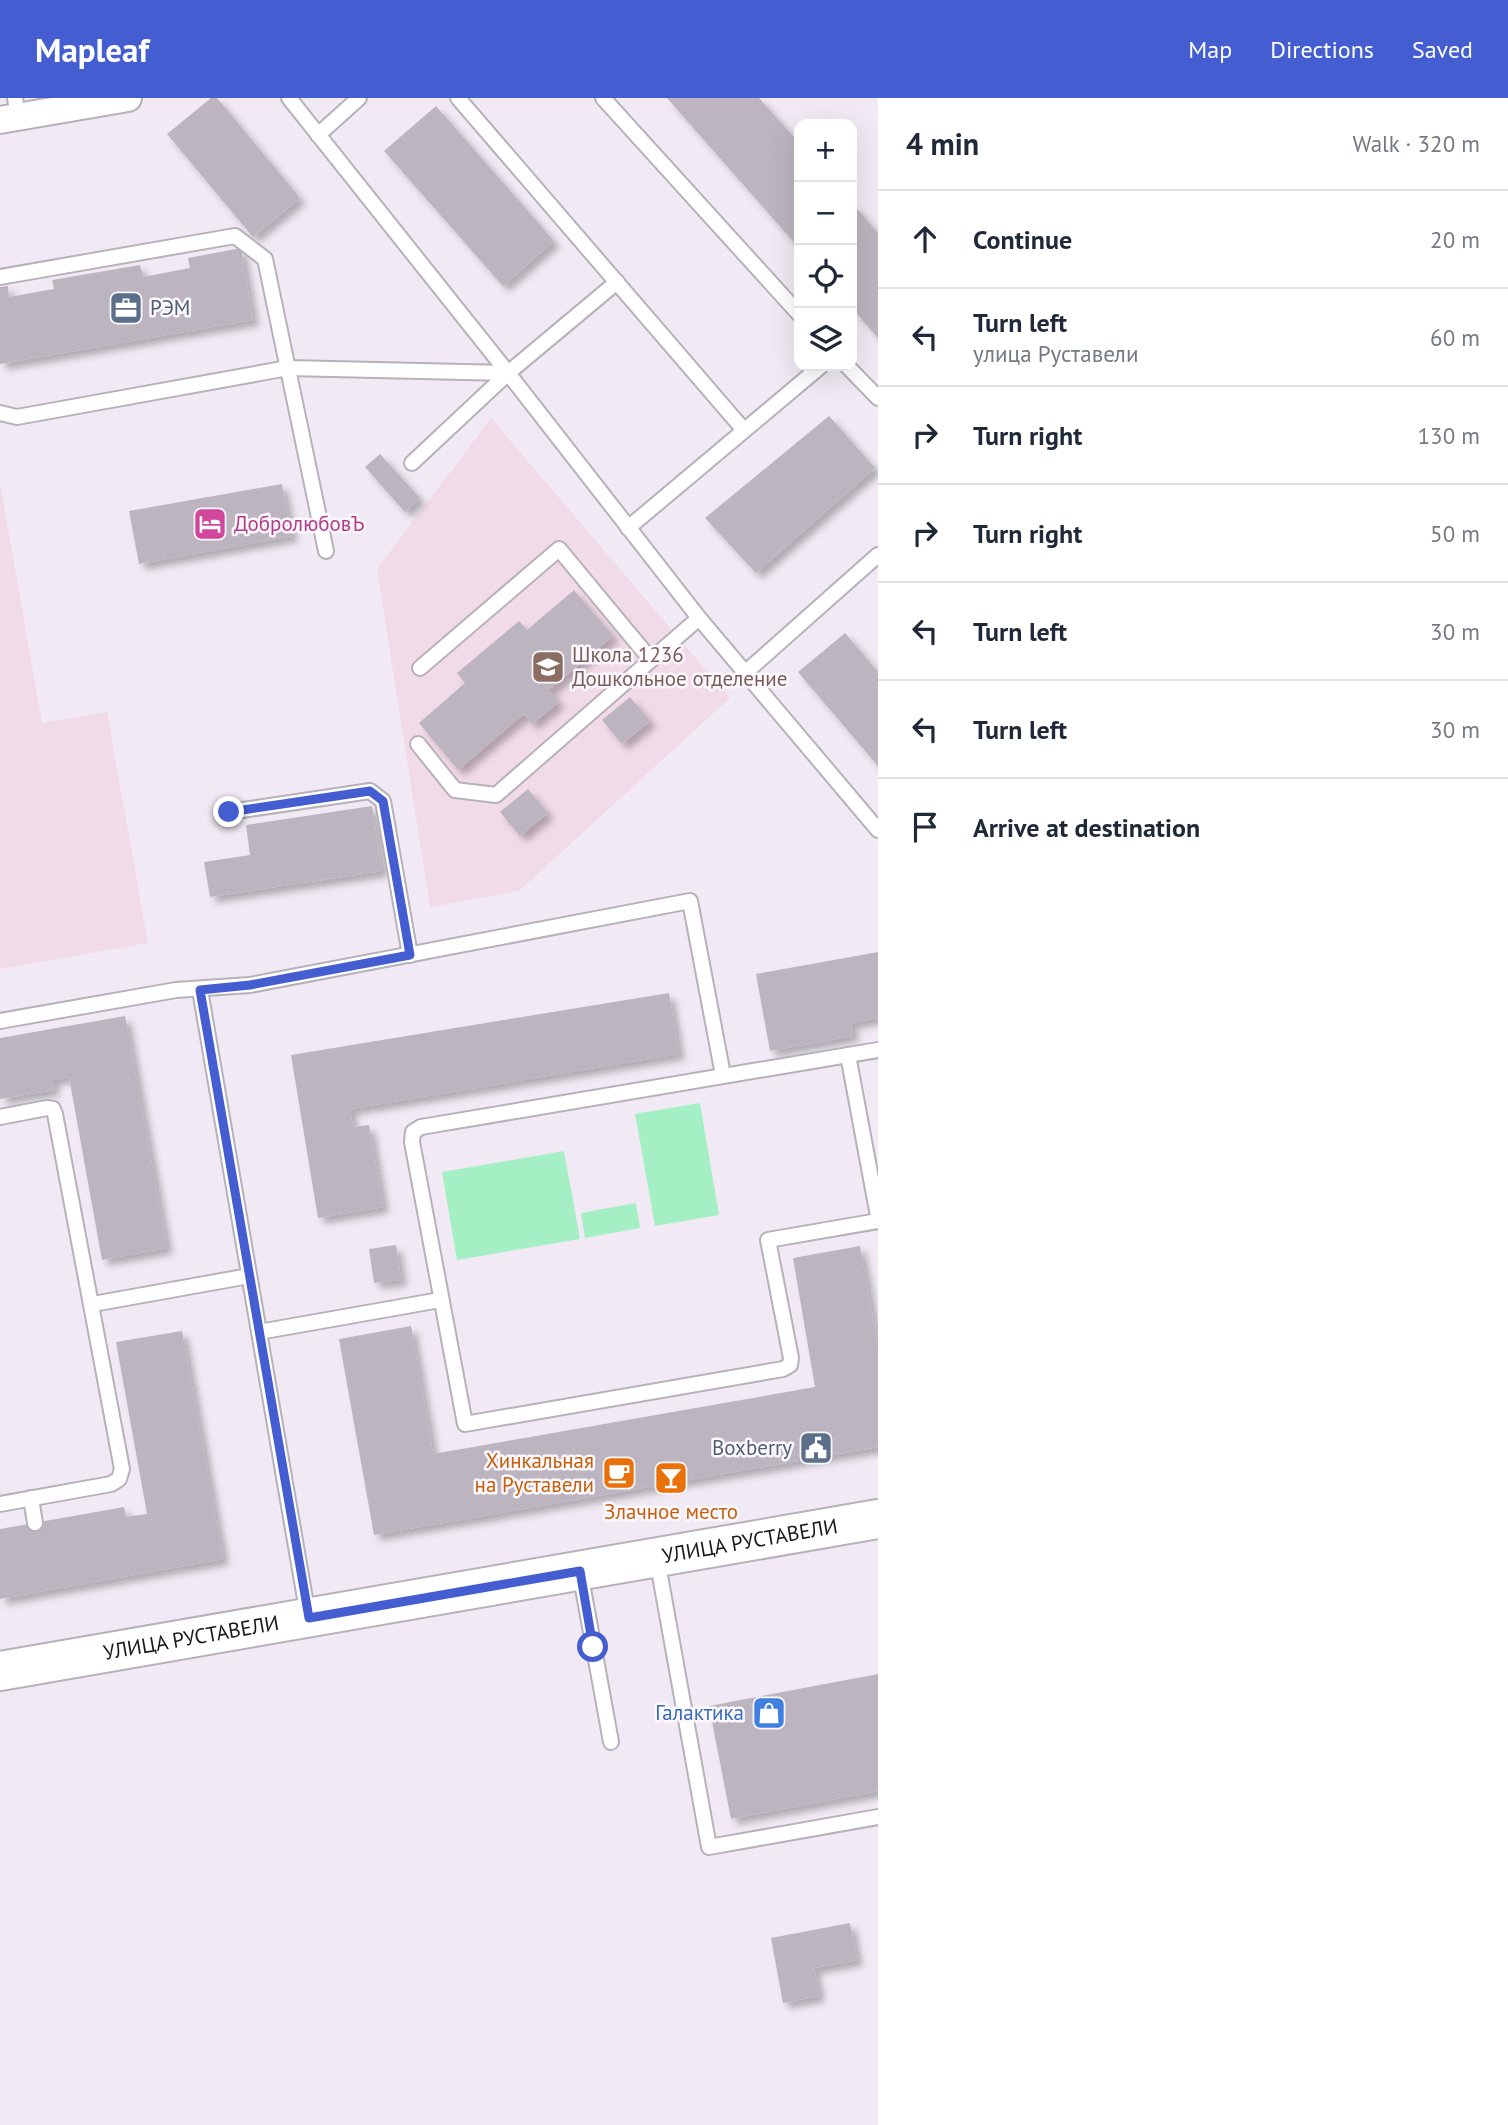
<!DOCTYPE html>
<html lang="en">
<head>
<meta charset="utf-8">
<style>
	body { margin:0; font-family:"PT Sans",sans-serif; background:#f2f2f3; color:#1f2937 }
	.controls { position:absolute; right:21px; top:21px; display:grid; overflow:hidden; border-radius:14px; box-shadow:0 7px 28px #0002 }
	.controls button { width:63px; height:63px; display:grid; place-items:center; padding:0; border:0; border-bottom:2px solid #e0e1e3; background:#fff; color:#1f2937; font:35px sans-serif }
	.stop { position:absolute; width:21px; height:21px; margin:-16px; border:5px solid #445ed2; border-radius:50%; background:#fff }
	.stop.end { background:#445ed2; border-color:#fff; box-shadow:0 2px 7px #0008 }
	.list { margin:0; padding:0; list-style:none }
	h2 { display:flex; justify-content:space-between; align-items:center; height:91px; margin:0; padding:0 28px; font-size:30px }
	h2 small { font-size:23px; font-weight:400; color:#747a83 }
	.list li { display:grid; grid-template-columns:46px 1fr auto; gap:21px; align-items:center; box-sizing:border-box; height:98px; padding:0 28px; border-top:2px solid #e0e1e3 }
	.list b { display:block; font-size:26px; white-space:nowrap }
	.list p { margin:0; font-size:23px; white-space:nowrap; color:#747a83 }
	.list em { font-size:23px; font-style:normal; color:#747a83 }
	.icon { flex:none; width:38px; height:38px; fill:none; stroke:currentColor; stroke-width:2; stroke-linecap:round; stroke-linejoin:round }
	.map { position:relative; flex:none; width:878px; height:2027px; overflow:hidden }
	header { display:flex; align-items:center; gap:42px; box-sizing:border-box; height:98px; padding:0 35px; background:#445ed2; color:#fff }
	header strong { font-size:33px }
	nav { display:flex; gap:38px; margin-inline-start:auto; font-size:24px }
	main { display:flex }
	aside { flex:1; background:#fff }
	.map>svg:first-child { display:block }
	.education { fill:#f2dbe8 }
	.green { fill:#a5efc5 }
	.building { fill:#bcb5bf; filter:url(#shadow) }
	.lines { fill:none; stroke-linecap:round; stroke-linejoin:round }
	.lane-casing { stroke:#b7b1ba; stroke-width:18 }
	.street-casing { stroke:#b7b1ba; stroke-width:30 }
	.secondary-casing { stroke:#b7b1ba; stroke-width:42 }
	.lane { stroke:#fff; stroke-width:14 }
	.street { stroke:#fff; stroke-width:26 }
	.secondary { stroke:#fff; stroke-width:38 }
	.route { stroke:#445ed2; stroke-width:9 }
	.labels { text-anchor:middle; stroke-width:5; stroke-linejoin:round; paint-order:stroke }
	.service-label { font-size:21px; fill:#4e5e75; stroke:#fdf8ff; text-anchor:start }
	.hotel-label { font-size:21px; fill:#b23c85; stroke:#fdf8ff; text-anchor:start }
	.education-label { font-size:21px; fill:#785e54; stroke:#fdf8ff; text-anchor:start }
	.food-label { font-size:21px; fill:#c56008; stroke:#fdf8ff; text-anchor:end }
	.street-label { font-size:21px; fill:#1b181c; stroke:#fdf8ff }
	.shop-label { font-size:21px; fill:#366cbe; stroke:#fdf8ff; text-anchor:end }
</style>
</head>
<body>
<header>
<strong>Mapleaf</strong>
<nav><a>Map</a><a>Directions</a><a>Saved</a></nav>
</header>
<main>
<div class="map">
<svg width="878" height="2027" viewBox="0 0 878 2027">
	<defs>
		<filter id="shadow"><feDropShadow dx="6" dy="6" stdDeviation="3.5" flood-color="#0004"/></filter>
	</defs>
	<rect width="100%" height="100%" fill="#f1eaf4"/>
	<g class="education">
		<polygon points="491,320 730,600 519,793 430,809 377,471"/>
		<polygon points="0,385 42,625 107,614 148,845 0,871"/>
	</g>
	<g class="green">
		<polygon points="700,1005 719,1117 655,1128 635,1016"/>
		<polygon points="564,1053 580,1141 457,1162 442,1074"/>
		<polygon points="636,1105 640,1130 585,1140 581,1115"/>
	</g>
	<g class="building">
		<polygon points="211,0 217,0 300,100 253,139 167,36"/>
		<polygon points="667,0 759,0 799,45 799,150"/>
		<polygon points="436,8 554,143 503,188 384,53"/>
		<polygon points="852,105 878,135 878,240 852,210"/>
		<polygon points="241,150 253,222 0,266 0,189 8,188 9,199 54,191 52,182 140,167 143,179 190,170 188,160"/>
		<polygon points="829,318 875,370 756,475 705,420"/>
		<polygon points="380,356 420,400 405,414 365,369"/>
		<polygon points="282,386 292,438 139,466 129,413"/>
		<polygon points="574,492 613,538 549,592 559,604 532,626 524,616 458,672 419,625 465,585 457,575 519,523 527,532"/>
		<polygon points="845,535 878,574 878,668 798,574"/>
		<polygon points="630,599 650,623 622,646 602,622"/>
		<polygon points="528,691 548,715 520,738 500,714"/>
		<polygon points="372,708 382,773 210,799 204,764 250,757 246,727"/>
		<polygon points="878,854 878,920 851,925 853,938 770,953 756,876"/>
		<polygon points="669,895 679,956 350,1011 353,1029 369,1027 383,1109 318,1120 291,957"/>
		<polygon points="125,918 167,1150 102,1162 69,979 52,982 54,992 0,1001 0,940"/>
		<polygon points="396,1147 401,1182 374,1185 369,1151"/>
		<polygon points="860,1148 878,1249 878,1349 374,1437 339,1241 411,1228 433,1356 815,1289 793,1160"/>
		<polygon points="182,1233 223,1461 0,1501 0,1431 124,1409 126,1419 147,1416 116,1244"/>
		<polygon points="878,1576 878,1693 731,1721 709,1608"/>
		<polygon points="850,1825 857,1862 814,1870 819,1898 783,1905 771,1840"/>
	</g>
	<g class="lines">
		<defs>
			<g id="lane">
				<polyline points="15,0 18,19"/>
				<polyline points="289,0 508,275"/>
				<polyline points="458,0 743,331"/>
				<polyline points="603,0 799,216"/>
				<polyline points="318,37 359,0"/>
				<polyline points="0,179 235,138 265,161 326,453"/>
				<polyline points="847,268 878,300"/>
				<polyline points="0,315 17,319 288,270 508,275 699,520 878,732"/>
				<polyline points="412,365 508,275 617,184"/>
				<polyline points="628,430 821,268"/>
				<polyline points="420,570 559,451 651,562"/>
				<polyline points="746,574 878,457"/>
				<polyline points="418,646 455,692 496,697 699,520"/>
				<polyline points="229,714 370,693 383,703 410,857"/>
				<polyline points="200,892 308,1518"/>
				<polyline points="0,923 176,892 250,887 690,803 723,977"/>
				<polyline points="878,952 421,1029 413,1034 412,1044 465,1326 783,1271 790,1267 791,1260 768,1142 878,1123"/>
				<polyline points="848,957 878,1118"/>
				<polyline points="0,1019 47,1010 53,1011 55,1016 122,1371 119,1381 111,1386 0,1406"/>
				<polyline points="93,1206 249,1178"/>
				<polyline points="259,1234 440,1202"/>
				<polyline points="31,1400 35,1425"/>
				<polyline points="657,1461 709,1749 878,1719"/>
				<polyline points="580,1474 611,1644"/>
			</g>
			<polyline id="street" points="0,22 128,0"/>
			<g id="secondary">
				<path id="s1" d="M0,1573L878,1421"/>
			</g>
		</defs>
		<use href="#lane" class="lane-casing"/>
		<use href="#street" class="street-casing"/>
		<use href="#secondary" class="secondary-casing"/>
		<use href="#lane" class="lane"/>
		<use href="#street" class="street"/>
		<use href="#secondary" class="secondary"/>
	</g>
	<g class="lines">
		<polyline class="route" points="229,714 370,693 383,703 410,857 250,887 200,892 309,1520 580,1473 593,1549"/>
	</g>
	<defs>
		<symbol id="office-square" viewBox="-11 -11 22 22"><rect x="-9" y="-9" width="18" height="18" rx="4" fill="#5c6f8a" stroke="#fdf8ff"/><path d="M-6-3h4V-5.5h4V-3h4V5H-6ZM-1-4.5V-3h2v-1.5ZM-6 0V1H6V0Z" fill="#fff"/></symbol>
		<symbol id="hotel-square" viewBox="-11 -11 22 22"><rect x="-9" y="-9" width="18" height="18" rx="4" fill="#d1479c" stroke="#fdf8ff"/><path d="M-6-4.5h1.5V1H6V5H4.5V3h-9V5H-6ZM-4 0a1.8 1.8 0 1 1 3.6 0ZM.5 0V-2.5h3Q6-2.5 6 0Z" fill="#fff"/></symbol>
		<symbol id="school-square" viewBox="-11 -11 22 22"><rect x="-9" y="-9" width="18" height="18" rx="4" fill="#8d6e63" stroke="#fdf8ff"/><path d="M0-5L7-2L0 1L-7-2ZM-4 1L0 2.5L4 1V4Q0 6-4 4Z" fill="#fff"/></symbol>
		<symbol id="civic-square" viewBox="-11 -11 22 22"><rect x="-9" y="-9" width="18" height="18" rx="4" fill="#5c6f8a" stroke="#fdf8ff"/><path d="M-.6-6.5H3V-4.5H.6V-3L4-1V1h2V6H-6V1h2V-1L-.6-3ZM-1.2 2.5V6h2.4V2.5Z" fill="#fff"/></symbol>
		<symbol id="cafe-square" viewBox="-11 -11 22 22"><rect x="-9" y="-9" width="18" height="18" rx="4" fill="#e8710a" stroke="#fdf8ff"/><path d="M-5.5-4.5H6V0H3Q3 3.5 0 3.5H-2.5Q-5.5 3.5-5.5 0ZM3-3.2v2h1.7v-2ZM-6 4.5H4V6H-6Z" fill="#fff"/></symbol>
		<symbol id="bar-square" viewBox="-11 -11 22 22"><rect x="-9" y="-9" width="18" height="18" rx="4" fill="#e8710a" stroke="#fdf8ff"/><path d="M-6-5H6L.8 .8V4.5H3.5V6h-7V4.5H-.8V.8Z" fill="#fff"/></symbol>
		<symbol id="shop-square" viewBox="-11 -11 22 22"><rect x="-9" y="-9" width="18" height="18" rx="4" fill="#3f7fe0" stroke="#fdf8ff"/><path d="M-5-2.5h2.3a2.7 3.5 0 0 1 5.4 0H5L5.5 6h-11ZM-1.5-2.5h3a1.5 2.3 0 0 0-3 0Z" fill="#fff"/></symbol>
	</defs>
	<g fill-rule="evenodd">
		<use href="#office-square" x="107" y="191" width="38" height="38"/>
		<use href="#hotel-square" x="191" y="407" width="38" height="38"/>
		<use href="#school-square" x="529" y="550" width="38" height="38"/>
		<use href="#civic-square" x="797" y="1331" width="38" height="38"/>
		<use href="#cafe-square" x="600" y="1356" width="38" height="38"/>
		<use href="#bar-square" x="652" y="1361" width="38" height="38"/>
		<use href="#shop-square" x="750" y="1596" width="38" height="38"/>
	</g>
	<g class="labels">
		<g class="service-label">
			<text x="150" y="217">РЭМ</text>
			<text x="792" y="1357" text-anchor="end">Boxberry</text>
		</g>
		<g class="hotel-label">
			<text x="234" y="433">ДобролюбовЪ</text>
		</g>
		<g class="education-label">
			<text x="572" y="564">Школа 1236<tspan x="572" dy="24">Дошкольное отделение</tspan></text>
		</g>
		<g class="food-label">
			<text x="594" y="1370">Хинкальная<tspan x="594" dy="24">на Руставели</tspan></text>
			<text x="671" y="1421" text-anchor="middle">Злачное место</text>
		</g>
		<g class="street-label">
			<text dy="7" stroke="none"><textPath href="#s1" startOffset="761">УЛИЦА РУСТАВЕЛИ</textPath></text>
			<text dy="7" stroke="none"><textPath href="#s1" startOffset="194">УЛИЦА РУСТАВЕЛИ</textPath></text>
		</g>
		<g class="shop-label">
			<text x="744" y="1622">Галактика</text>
		</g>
	</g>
</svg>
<div class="controls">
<button>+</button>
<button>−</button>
<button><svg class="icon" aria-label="locate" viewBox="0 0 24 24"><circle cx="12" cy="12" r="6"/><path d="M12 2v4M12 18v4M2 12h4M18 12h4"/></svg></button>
<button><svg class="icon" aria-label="layers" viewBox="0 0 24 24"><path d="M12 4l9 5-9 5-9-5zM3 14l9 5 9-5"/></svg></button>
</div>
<div class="stop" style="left:593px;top:1549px"></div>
<div class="stop end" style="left:229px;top:714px"></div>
</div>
<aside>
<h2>4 min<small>Walk · 320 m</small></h2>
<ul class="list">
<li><svg class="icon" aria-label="ahead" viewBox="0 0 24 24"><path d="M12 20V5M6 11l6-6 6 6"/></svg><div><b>Continue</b></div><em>20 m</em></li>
<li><svg class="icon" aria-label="left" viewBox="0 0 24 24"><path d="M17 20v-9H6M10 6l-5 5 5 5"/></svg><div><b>Turn left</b><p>улица Руставели</p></div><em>60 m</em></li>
<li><svg class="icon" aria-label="right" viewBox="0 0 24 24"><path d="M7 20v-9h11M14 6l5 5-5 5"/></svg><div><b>Turn right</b></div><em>130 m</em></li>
<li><svg class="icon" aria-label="right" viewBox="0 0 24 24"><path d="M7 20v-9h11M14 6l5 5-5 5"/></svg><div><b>Turn right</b></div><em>50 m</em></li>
<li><svg class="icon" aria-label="left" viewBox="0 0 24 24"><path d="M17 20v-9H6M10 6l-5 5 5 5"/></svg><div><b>Turn left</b></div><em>30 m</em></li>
<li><svg class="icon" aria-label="left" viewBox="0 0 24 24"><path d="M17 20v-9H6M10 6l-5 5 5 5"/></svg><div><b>Turn left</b></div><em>30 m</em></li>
<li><svg class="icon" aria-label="arrive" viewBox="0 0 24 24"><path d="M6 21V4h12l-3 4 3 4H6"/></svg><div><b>Arrive at destination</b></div></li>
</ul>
</aside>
</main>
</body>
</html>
